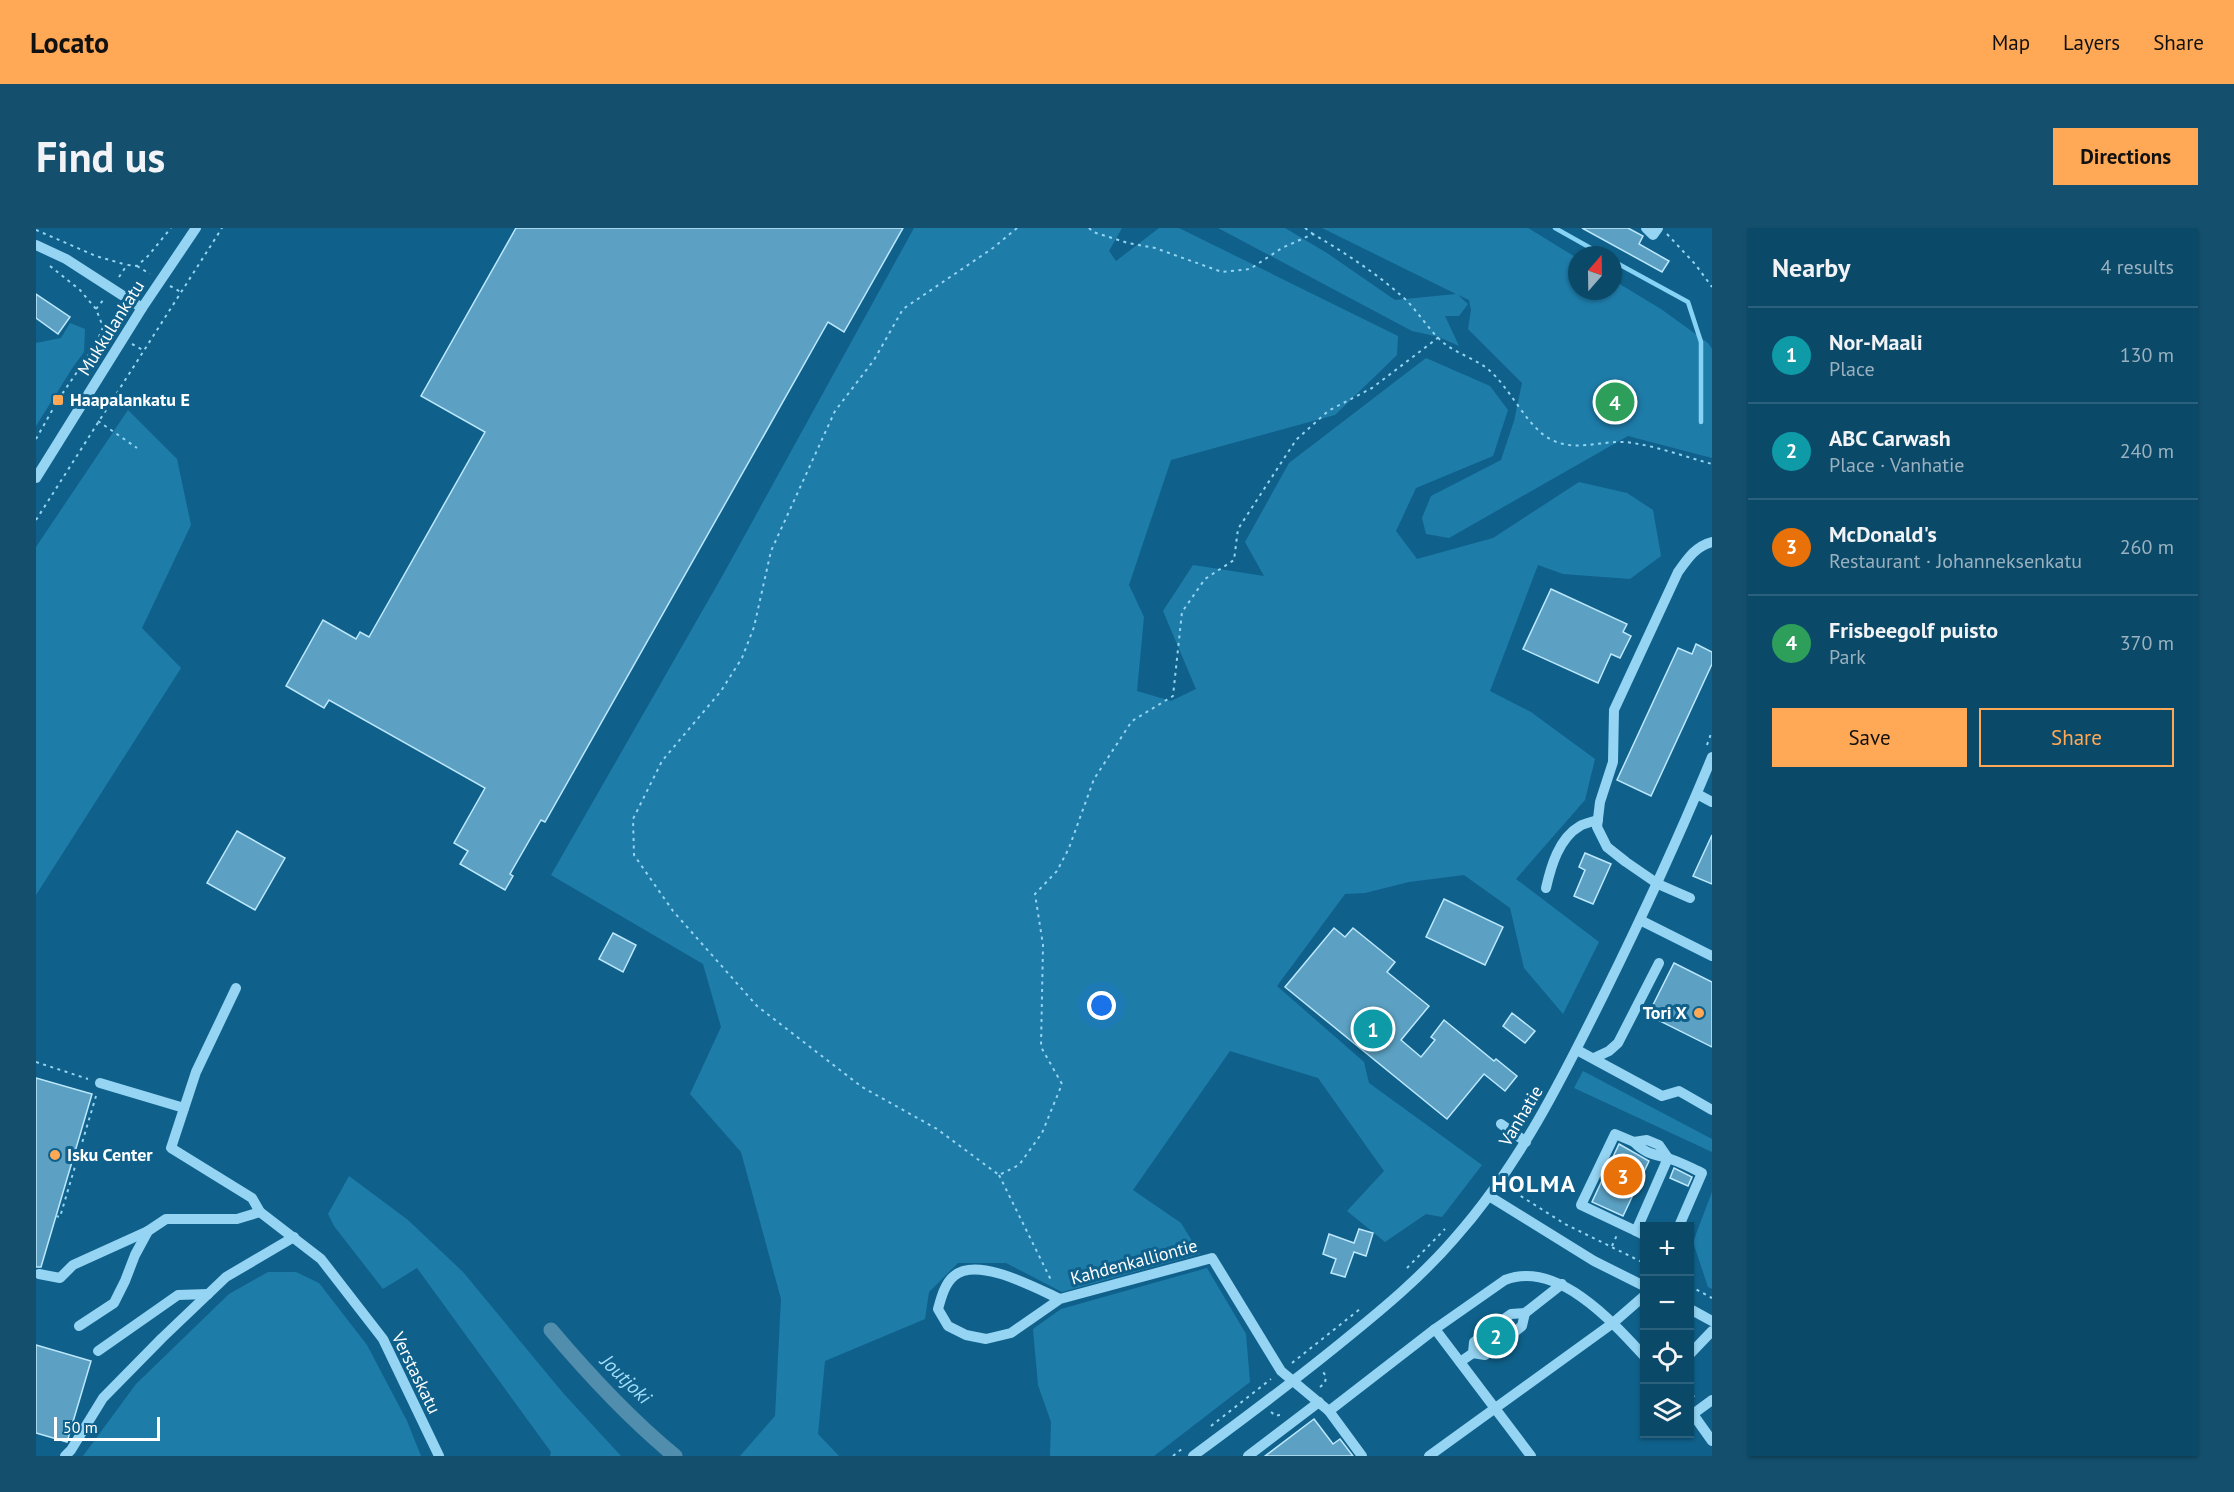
<!DOCTYPE html>
<html lang="en">
<head>
<meta charset="utf-8">
<style>
	body { margin:0; font-family:"PT Sans",sans-serif; background:#14506e; color:#f1f3f6 }
	.controls { position:absolute; right:18px; bottom:18px; display:grid; overflow:hidden; border-radius:0px; box-shadow:0 2px 4px #0004 }
	.controls button { width:54px; height:54px; display:grid; place-items:center; padding:0; border:0; border-bottom:2px solid #2b617c; background:#0b4968; color:#f1f3f6; font:30px sans-serif }
	.compass { position:absolute; left:1532px; top:18px; width:54px; height:54px; border-radius:50%; background:#0b4968; box-shadow:0 2px 4px #0004; rotate:20deg }
	.scale { position:absolute; left:18px; bottom:15px; width:106px; box-sizing:border-box; padding-left:6px; border:3px solid #fff; border-top:0; font-size:16px; line-height:21px; white-space:nowrap; color:#fff; -webkit-text-stroke:4px #0f618b; paint-order:stroke }
	.you { position:absolute; left:1066px; top:778px; width:21px; height:21px; margin:-15px; border:4px solid #fff; border-radius:50%; background:#1a73e8; box-shadow:0 0 0 9px #1a73e833 }
	.badge { display:grid; place-items:center; width:39px; height:39px; border-radius:50%; background:#ffa957; color:#fff; font-size:20px; font-weight:700 }
	.pin { position:absolute; translate:-50% -50%; border:3px solid #fff; box-shadow:0 2px 6px #0006 }
	.list { margin:0; padding:0; list-style:none }
	h2 { display:flex; justify-content:space-between; align-items:center; height:78px; margin:0; padding:0 24px; font-size:26px }
	h2 small { font-size:20px; font-weight:400; color:#9ab2c0 }
	.list li { display:grid; grid-template-columns:39px 1fr auto; gap:18px; align-items:center; box-sizing:border-box; height:96px; padding:0 24px; border-top:2px solid #2b617c }
	.list b { display:block; font-size:22px; white-space:nowrap }
	.list p { margin:0; font-size:20px; white-space:nowrap; color:#9ab2c0 }
	.list em { font-size:20px; font-style:normal; color:#9ab2c0 }
	.actions { display:flex; gap:12px; padding:18px 24px }
	.actions a { flex:1; padding:14px 0; border:2px solid #ffa957; border-radius:0px; text-align:center; font-size:21px; color:#ffa957 }
	.actions .main { background:#ffa957; color:#111 }
	.icon { flex:none; width:33px; height:33px; fill:none; stroke:currentColor; stroke-width:2; stroke-linecap:round; stroke-linejoin:round }
	.map { position:relative; flex:none; width:1676px; height:1228px; overflow:hidden; border-radius:0px }
	header { display:flex; align-items:center; gap:36px; box-sizing:border-box; height:84px; padding:0 30px; background:#ffa957; color:#111 }
	header strong { font-size:28px }
	nav { display:flex; gap:33px; margin-inline-start:auto; font-size:21px }
	.intro { display:flex; align-items:center; justify-content:space-between; box-sizing:border-box; height:144px; padding:0 36px }
	h1 { margin:0; font-size:42px }
	.button { padding:15px 27px; border-radius:0px; background:#ffa957; color:#111; font-size:21px; font-weight:700 }
	main { display:flex; gap:36px; padding:0 36px }
	aside { flex:1; background:#0b4968; border-radius:0px; box-shadow:0 2px 4px #0004 }
	.map>svg:first-child { display:block }
	.green { fill:#1e7ca9 }
	.lines { fill:none; stroke-linecap:round; stroke-linejoin:round }
	.stream { stroke:#87d3f6; stroke-width:4.5 }
	.canal { stroke:#518dad; stroke-width:15 }
	.building { fill:#5ca1c3; stroke:#bce8fd; stroke-width:1.5 }
	.minor-tunnel { stroke:#33799c; stroke-width:10; stroke-dasharray:10 5; stroke-linecap:butt }
	.path { stroke:#95d4f2; stroke-width:2; stroke-dasharray:3 4.5; stroke-linecap:butt }
	.minor { stroke:#95d4f2; stroke-width:10 }
	.poi-dot { fill:#ffa957; stroke:#0f618b; stroke-width:2 }
	.labels { text-anchor:middle; stroke-width:6; stroke-linejoin:round; paint-order:stroke }
	.street-label { font-size:18px; fill:#fff; stroke:#0f618b }
	.poi-label { font-size:18px; font-weight:bold; fill:#fff; stroke:#0f618b; text-anchor:start }
	.water-label { font-size:20px; font-style:italic; fill:#a1ddfa; stroke:#0f618b }
	.district-label { font-size:24px; font-weight:bold; letter-spacing:1.5px; fill:#fff; stroke:#0f618b }
</style>
</head>
<body>
<header>
<strong>Locato</strong>
<nav><a>Map</a><a>Layers</a><a>Share</a></nav>
</header>
<div class="intro"><h1>Find us</h1><a class="button">Directions</a></div>
<main>
<div class="map">
<svg width="1676" height="1228" viewBox="0 0 1676 1228">
	<rect width="100%" height="100%" fill="#0f618b"/>
	<g class="green">
		<polygon points="878,0 1086,0 1073,23 1080,33 1123,0 1143,0 1362,108 1361,127 1299,187 1135,232 1093,357 1108,389 1101,463 1135,473 1160,461 1127,383 1157,337 1228,348 1209,314 1253,235 1390,130 1454,158 1472,182 1457,228 1380,260 1360,303 1381,331 1457,310 1543,254 1591,265 1617,282 1625,328 1594,351 1527,346 1502,337 1454,463 1495,484 1559,531 1549,572 1480,651 1563,714 1527,786 1488,740 1474,680 1428,647 1373,654 1329,665 1309,666 1241,758 1328,834 1333,855 1446,937 1406,989 1390,986 1349,1014 1311,983 1348,943 1282,850 1194,823 1097,962 1145,995 1164,1026 1026,1064 970,1035 922,1035 893,1064 889,1091 789,1133 782,1206 803,1228 704,1228 739,1188 745,1071 705,924 654,866 685,799 667,736 515,647 688,345"/>
		<polygon points="1182,0 1249,0 1291,25 1359,72 1420,66 1286,0 1492,0 1541,30 1541,63 1577,63 1577,52 1625,81 1672,115 1676,121 1676,230 1592,208 1413,310 1390,306 1386,290 1395,268 1465,232 1478,193 1486,155 1432,101 1435,82 1433,72 1422,67 1432,76 1423,88 1409,88 1423,118 1403,109 1376,103"/>
		<polygon points="34,95 49,101 48,124 37,139 0,198 0,115 25,110"/>
		<polygon points="92,182 141,231 155,297 106,400 145,440 0,667 0,319"/>
		<polygon points="1547,843 1676,911 1676,924 1538,860"/>
		<polygon points="313,948 372,992 427,1044 527,1165 585,1228 514,1228 515,1224 381,1040 347,1061 298,998 292,986"/>
		<polygon points="1676,964 1676,1061 1672,1059 1657,1014"/>
		<polygon points="1171,1040 1210,1106 1214,1154 1118,1228 1014,1228 1015,1194 1002,1157 997,1101 1025,1081"/>
		<polygon points="232,1044 260,1044 283,1055 331,1117 371,1193 385,1228 47,1228 100,1156 193,1066"/>
	</g>
	<g class="lines">
		<g class="stream">
			<polyline points="1519,0 1567,27"/>
			<polyline points="1577,33 1652,74 1665,114 1665,194"/>
		</g>
		<path class="canal" d="M515,1102C553,1147 594,1191 639,1228"/>
	</g>
	<g class="building">
		<polygon points="480,0 867,0 808,104 792,94 509,594 505,592 474,646 477,648 469,662 424,636 432,623 418,615 449,560 293,472 288,480 250,458 287,392 320,411 324,404 333,409 449,204 385,168"/>
		<polygon points="1546,0 1592,0 1607,8 1603,16 1633,33 1626,44"/>
		<polygon points="0,66 34,89 22,106 0,90"/>
		<polygon points="1515,361 1591,396 1587,404 1595,408 1584,430 1575,426 1562,455 1487,421"/>
		<polygon points="1660,416 1676,424 1676,436 1615,568 1581,552 1642,420 1656,426"/>
		<polygon points="201,603 249,630 219,682 171,655"/>
		<polygon points="1676,607 1676,656 1657,648"/>
		<polygon points="1549,625 1575,636 1557,676 1538,668 1549,642 1543,639"/>
		<polygon points="1408,671 1467,699 1449,737 1390,709"/>
		<polygon points="1298,700 1309,709 1317,700 1359,734 1351,744 1393,778 1365,812 1385,829 1399,812 1395,809 1408,792 1458,833 1460,831 1481,848 1469,863 1448,846 1411,891 1249,759"/>
		<polygon points="577,705 600,717 587,744 563,731"/>
		<polygon points="1638,735 1676,754 1676,819 1612,787"/>
		<polygon points="1476,785 1499,803 1489,815 1467,798"/>
		<polygon points="0,850 56,866 5,1039 0,1039"/>
		<polygon points="1583,916 1613,933 1587,988 1556,974"/>
		<polygon points="1638,940 1656,949 1652,958 1634,950"/>
		<polygon points="1323,1001 1337,1005 1330,1028 1318,1024 1309,1049 1295,1045 1300,1031 1287,1026 1293,1006 1318,1015"/>
		<polygon points="1458,1092 1461,1099 1471,1100 1469,1108 1474,1113 1463,1122 1459,1115 1451,1116 1452,1108 1445,1102"/>
		<polygon points="0,1117 55,1133 31,1214 0,1205"/>
		<polygon points="1278,1191 1297,1216 1304,1211 1317,1228 1229,1228"/>
	</g>
	<g class="lines">
		<g class="minor-tunnel">
			<polyline points="1445,1109 1465,1093"/>
			<polyline points="1456,1122 1476,1106"/>
		</g>
		<g class="path">
			<polyline points="981,0 957,20 867,81 838,132 799,183 735,323 718,399 706,430 685,463 626,533 597,591 598,627 637,683 721,778 826,859 901,901 963,947 983,937 1006,905 1026,856 1005,819 1007,717 999,666 1021,643 1033,620 1058,551 1096,493 1137,468 1146,384 1169,351 1198,332 1202,301 1260,212 1292,183 1336,160 1403,109"/>
			<path d="M1053,0L1057,4L1092,15L1119,20L1186,44L1214,41L1246,20L1277,6C1309,25 1342,46 1370,72C1384,86 1394,104 1409,116C1422,126 1440,131 1453,142C1475,161 1492,201 1516,212C1542,225 1570,210 1597,215C1623,219 1650,229 1676,236"/>
			<polyline points="1269,0 1277,6"/>
			<polyline points="0,2 60,28 91,37"/>
			<polyline points="1631,6 1659,36 1676,59"/>
			<polyline points="14,38 44,62 60,81 67,99 76,104"/>
			<polyline points="101,38 114,46"/>
			<polyline points="83,49 91,37 101,38 112,28 135,0"/>
			<polyline points="134,58 145,64"/>
			<polyline points="60,81 68,71"/>
			<polyline points="96,116 107,122"/>
			<polyline points="62,193 101,220"/>
			<polyline points="0,211 22,172 60,116 67,99"/>
			<polyline points="0,292 186,0"/>
			<polyline points="1671,517 1676,503"/>
			<polyline points="0,834 52,851"/>
			<polyline points="963,947 1015,1052"/>
			<polyline points="1472,960 1529,996 1608,1035"/>
			<polyline points="20,988 24,989 60,868"/>
			<polyline points="1576,1018 1581,1007"/>
			<polyline points="1371,1040 1409,1001"/>
			<polyline points="1654,1058 1676,1070"/>
			<polyline points="1608,1098 1608,1100"/>
			<polyline points="1256,1135 1324,1081"/>
			<polyline points="1284,1159 1289,1155 1290,1148 1287,1144"/>
			<polyline points="1654,1161 1658,1169"/>
			<polyline points="1235,1184 1240,1188 1246,1186"/>
			<polyline points="1175,1198 1235,1151"/>
			<polyline points="1137,1228 1147,1220"/>
		</g>
		<g class="minor">
			<polyline points="1610,0 1617,7 1622,0"/>
			<polyline points="0,17 30,31 106,80"/>
			<polyline points="0,250 106,80 160,0"/>
			<polyline points="1661,566 1676,574"/>
			<path d="M1510,660C1515,638 1523,610 1544,598C1549,595 1556,594 1562,592"/>
			<path d="M1654,670L1622,656L1590,634L1571,619L1561,599L1564,574L1577,534L1578,482L1642,344C1652,330 1660,318 1676,314"/>
			<polyline points="1604,692 1676,728"/>
			<polyline points="200,760 160,844 135,920 216,970 224,984 285,1031 347,1111 403,1228"/>
			<polyline points="1541,822 1626,868 1643,863 1676,882"/>
			<polyline points="1558,830 1573,823 1582,815 1623,735"/>
			<polyline points="64,855 148,880"/>
			<polyline points="1465,896 1490,914"/>
			<path d="M1598,914C1608,925 1617,926 1631,930C1643,933 1655,940 1666,945L1643,998"/>
			<polyline points="1453,968 1558,1033 1608,1058"/>
			<polyline points="1600,1003 1545,977 1579,906 1598,914 1611,912 1623,917 1632,930"/>
			<polyline points="1608,1007 1600,1003 1632,930"/>
			<polyline points="3,1046 24,1050 37,1037 112,1003"/>
			<path d="M1024,1071C999,1060 942,1028 918,1048C909,1055 905,1070 902,1081L912,1098L930,1107L950,1111L975,1105L1024,1071L1176,1030L1245,1143L1293,1183L1326,1228"/>
			<polyline points="1654,1081 1676,1093"/>
			<polyline points="1465,1093 1475,1086 1489,1085 1526,1056"/>
			<polyline points="43,1098 78,1075 89,1053 99,1027 112,1003 130,991 201,991 224,984"/>
			<polyline points="1399,1101 1495,1228"/>
			<polyline points="1476,1106 1486,1098 1489,1085"/>
			<polyline points="62,1123 142,1067 172,1066"/>
			<polyline points="1437,1125 1438,1114 1445,1109"/>
			<polyline points="1654,1126 1676,1103"/>
			<polyline points="1424,1134 1437,1125 1449,1127 1456,1122"/>
			<polyline points="1654,1182 1676,1213"/>
			<path d="M1293,1183L1399,1101L1469,1052C1521,1032 1576,1093 1608,1128"/>
			<polyline points="1657,1186 1676,1172"/>
			<polyline points="29,1228 35,1222 67,1170 126,1110 190,1049 258,1009"/>
			<path d="M1157,1228C1210,1189 1261,1151 1312,1109C1349,1079 1386,1048 1418,1011C1483,938 1526,851 1569,764C1607,687 1643,609 1676,529"/>
			<polyline points="1212,1228 1283,1174"/>
			<polyline points="1393,1228 1577,1095 1608,1068"/>
		</g>
	</g>
	<g class="poi-dot">
		<rect x="16" y="166" width="12" height="12" rx="3"/>
		<circle cx="1663" cy="785" r="6"/>
		<circle cx="19" cy="927" r="6"/>
	</g>
	<g class="labels">
		<g class="street-label">
			<text transform="translate(75 100) rotate(-58)" y="6">Mukkulankatu</text>
			<text transform="translate(1485 888) rotate(-59)" y="6">Vanhatie</text>
			<text transform="translate(1098 1034) rotate(-15)" y="6">Kahdenkalliontie</text>
			<text transform="translate(380 1145) rotate(64)" y="6">Verstaskatu</text>
		</g>
		<g class="poi-label">
			<text x="34" y="178">Haapalankatu E</text>
			<text x="1651" y="791" text-anchor="end">Tori X</text>
			<text x="31" y="933">Isku Center</text>
		</g>
		<g class="water-label">
			<text transform="translate(590 1151) rotate(44)" y="7">Joutjoki</text>
		</g>
		<g class="district-label">
			<text x="1498" y="964">HOLMA</text>
		</g>
	</g>
</svg>
<div class="controls">
<button>+</button>
<button>−</button>
<button><svg class="icon" aria-label="locate" viewBox="0 0 24 24"><circle cx="12" cy="12" r="6"/><path d="M12 2v4M12 18v4M2 12h4M18 12h4"/></svg></button>
<button><svg class="icon" aria-label="layers" viewBox="0 0 24 24"><path d="M12 4l9 5-9 5-9-5zM3 14l9 5 9-5"/></svg></button>
</div>
<svg class="compass" viewBox="-18 -18 36 36"><path d="M0-13l5 13h-10z" fill="#e53935"/><path d="M0 13l5-13h-10z" fill="#9ab2c0"/></svg>
<div class="scale">50 m</div>
<div class="you"></div>
<div class="pin badge" style="left:1337px;top:801px;background:#0f9aa8">1</div>
<div class="pin badge" style="left:1460px;top:1108px;background:#0f9aa8">2</div>
<div class="pin badge" style="left:1587px;top:948px;background:#e8710a">3</div>
<div class="pin badge" style="left:1579px;top:174px;background:#2e9e5b">4</div>
</div>
<aside>
<h2>Nearby<small>4 results</small></h2>
<ul class="list">
<li><span class="badge" style="background:#0f9aa8">1</span><div><b>Nor-Maali</b><p>Place</p></div><em>130 m</em></li>
<li><span class="badge" style="background:#0f9aa8">2</span><div><b>ABC Carwash</b><p>Place · Vanhatie</p></div><em>240 m</em></li>
<li><span class="badge" style="background:#e8710a">3</span><div><b>McDonald's</b><p>Restaurant · Johanneksenkatu</p></div><em>260 m</em></li>
<li><span class="badge" style="background:#2e9e5b">4</span><div><b>Frisbeegolf puisto</b><p>Park</p></div><em>370 m</em></li>
</ul>
<div class="actions"><a class="main">Save</a><a>Share</a></div>
</aside>
</main>
</body>
</html>
